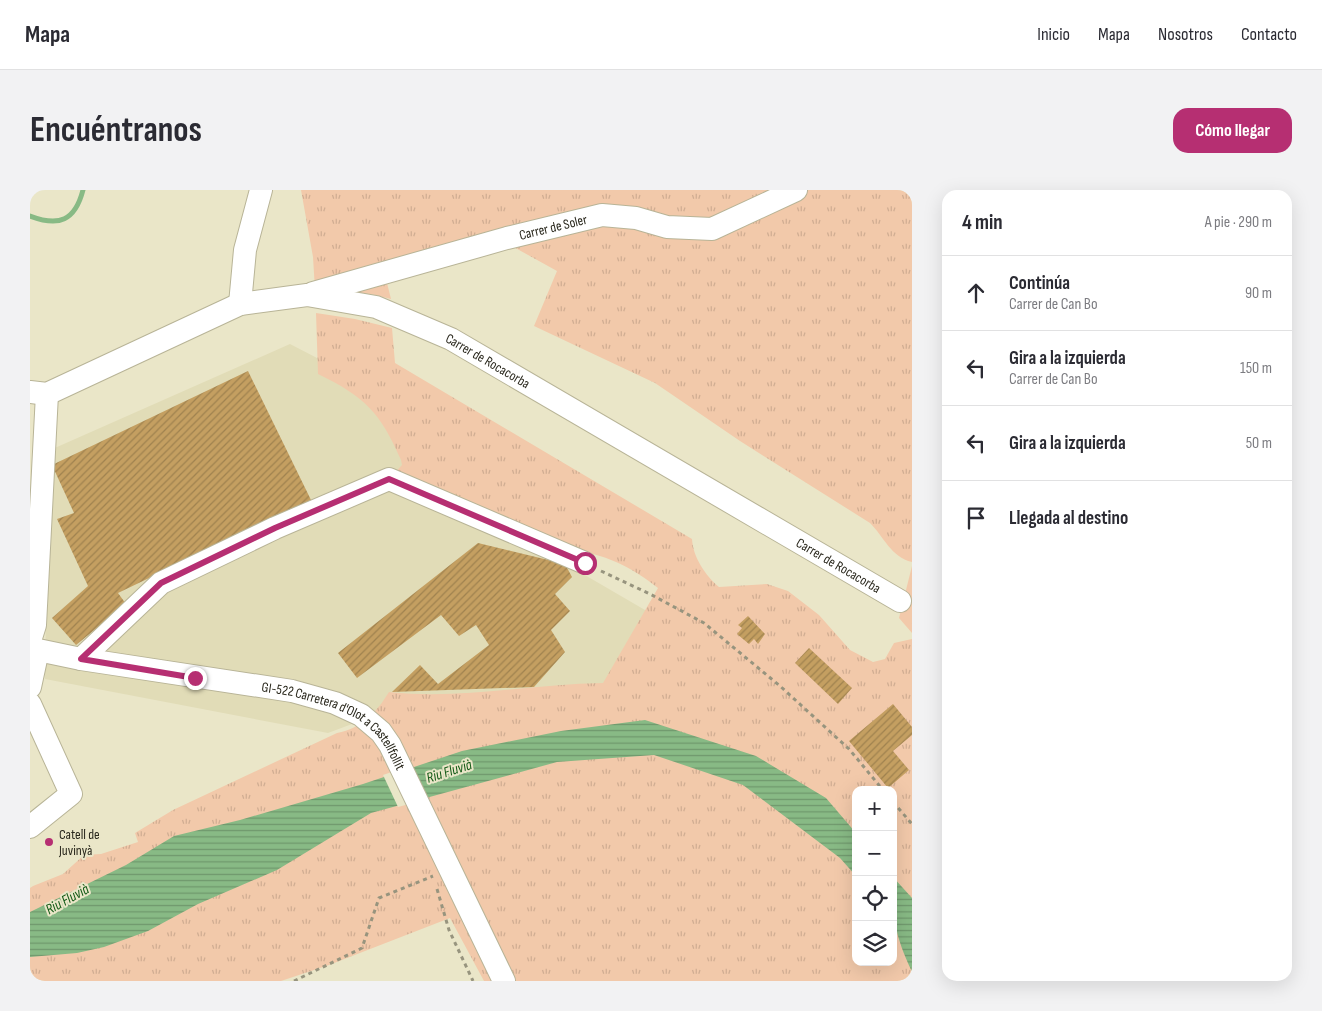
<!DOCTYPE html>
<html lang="es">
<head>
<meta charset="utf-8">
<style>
	body { margin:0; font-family:"Sofia Sans Condensed",sans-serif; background:#f2f2f3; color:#2b2b33 }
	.controls { position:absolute; right:15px; bottom:15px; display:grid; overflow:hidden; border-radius:10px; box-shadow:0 5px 20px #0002 }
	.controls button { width:45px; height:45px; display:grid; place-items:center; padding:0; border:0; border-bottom:1px solid #e1e1e2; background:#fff; color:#2b2b33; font:25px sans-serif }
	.stop { position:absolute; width:15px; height:15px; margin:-11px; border:4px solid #b62f72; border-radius:50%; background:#fff }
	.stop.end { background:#b62f72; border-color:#fff; box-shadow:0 1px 5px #0008 }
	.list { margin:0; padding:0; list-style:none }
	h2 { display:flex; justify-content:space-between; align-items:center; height:65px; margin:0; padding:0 20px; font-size:21px }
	h2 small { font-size:16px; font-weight:400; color:#7c7c81 }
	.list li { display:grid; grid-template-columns:32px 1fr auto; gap:15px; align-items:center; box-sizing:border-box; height:75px; padding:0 20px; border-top:1px solid #e1e1e2 }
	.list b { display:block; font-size:19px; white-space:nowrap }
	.list p { margin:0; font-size:16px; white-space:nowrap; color:#7c7c81 }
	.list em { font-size:16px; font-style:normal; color:#7c7c81 }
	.icon { flex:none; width:28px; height:28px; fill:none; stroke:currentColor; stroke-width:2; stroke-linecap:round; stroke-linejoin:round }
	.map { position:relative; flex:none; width:882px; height:791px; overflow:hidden; border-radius:15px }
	header { display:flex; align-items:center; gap:30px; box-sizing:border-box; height:70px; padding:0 25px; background:#fff; border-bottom:1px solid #e1e1e2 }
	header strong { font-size:24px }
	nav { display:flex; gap:28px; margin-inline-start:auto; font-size:18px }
	.intro { display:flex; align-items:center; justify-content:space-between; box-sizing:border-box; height:120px; padding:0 30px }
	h1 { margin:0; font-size:35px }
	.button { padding:12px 22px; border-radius:15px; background:#b62f72; color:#fff; font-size:18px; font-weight:700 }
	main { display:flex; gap:30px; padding:0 30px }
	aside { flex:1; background:#fff; border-radius:15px; box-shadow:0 5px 20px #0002 }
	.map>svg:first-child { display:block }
	.built { fill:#e1dcb7 }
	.forest { fill:url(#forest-firs) }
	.park { fill:url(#park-tufts); fill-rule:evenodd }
	.water { fill:url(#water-rules) }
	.pier { fill:#eae6c8 }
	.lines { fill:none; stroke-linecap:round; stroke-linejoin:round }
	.stream { stroke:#88ba85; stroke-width:5 }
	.building { fill:url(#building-hatch) }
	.minor-casing { stroke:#b8b497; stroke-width:24 }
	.path { stroke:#97947e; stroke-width:3; stroke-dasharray:4 4; stroke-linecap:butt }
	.minor { stroke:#fff; stroke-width:22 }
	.route { stroke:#b62f72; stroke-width:6 }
	.poi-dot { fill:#b62f72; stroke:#eae6c8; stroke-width:2 }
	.labels { text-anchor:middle; stroke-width:4; stroke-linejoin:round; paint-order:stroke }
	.street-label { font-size:14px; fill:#29271c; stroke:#eae6c8 }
	.poi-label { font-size:14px; fill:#29271c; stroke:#eae6c8; text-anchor:start }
	.water-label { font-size:15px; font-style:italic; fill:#115915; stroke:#eae6c8 }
</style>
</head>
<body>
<header>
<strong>Mapa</strong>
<nav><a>Inicio</a><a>Mapa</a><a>Nosotros</a><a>Contacto</a></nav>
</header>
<div class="intro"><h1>Encuéntranos</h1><a class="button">Cómo llegar</a></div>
<main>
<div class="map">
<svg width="882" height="791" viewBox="0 0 882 791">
	<defs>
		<pattern id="forest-firs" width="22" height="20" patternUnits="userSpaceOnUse" patternTransform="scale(1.25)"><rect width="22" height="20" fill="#f2c9aa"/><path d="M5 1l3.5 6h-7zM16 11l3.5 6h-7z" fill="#d0ad92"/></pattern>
		<pattern id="park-tufts" width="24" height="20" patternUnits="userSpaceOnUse" patternTransform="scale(1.25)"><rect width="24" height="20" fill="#f2c9aa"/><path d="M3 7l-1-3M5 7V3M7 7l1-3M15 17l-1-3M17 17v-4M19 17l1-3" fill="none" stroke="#d0ad92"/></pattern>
		<pattern id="water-rules" width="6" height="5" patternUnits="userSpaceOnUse" patternTransform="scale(1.25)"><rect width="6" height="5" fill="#88ba85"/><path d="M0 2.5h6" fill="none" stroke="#6f976c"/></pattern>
		<pattern id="building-hatch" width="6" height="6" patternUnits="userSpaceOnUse" patternTransform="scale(1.25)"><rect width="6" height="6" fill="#c49f61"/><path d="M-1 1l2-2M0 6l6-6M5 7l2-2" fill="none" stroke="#9f824f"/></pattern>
	</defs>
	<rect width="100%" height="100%" fill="#eae6c8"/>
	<polygon class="built" points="260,154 314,182 369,243 397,293 627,427 583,494 370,516 298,543 15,489 18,261"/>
	<polygon class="forest" points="882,376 882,443 869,428"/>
	<g class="park">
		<path d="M271,0H882V372C861,367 854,347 840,333L710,251L625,193L504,136L527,81L480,55L357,93L361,109L341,104L285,100L283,67Z"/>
		<path d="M286,123L325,129L362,138L365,173L662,349C663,367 675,385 689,397L737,394L758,401L789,425L820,460L843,472L855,469L864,453L882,449V791H454L420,728L299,775L251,791H0V698L3,696L33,684L54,665L71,664L108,652L105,643L143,620L307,543C332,538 346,523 359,502C431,510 501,494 573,493L628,398C602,377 573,363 540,360L359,289L372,275L371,270C350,222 335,207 288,184ZM826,600H863V772H826Z"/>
	</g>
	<g class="water">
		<polygon points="615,530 726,566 796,608 826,643 826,686 810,668 713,595 624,565 527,572 341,623 247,680 168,714 118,741 74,757 47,763 0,767 0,722 96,675 144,646 210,630 333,594 432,561 531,541"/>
		<path d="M863,687L882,708V782C864,743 863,730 863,687Z"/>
	</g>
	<polygon class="pier" points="382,575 398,609 368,617 353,585"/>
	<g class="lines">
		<path class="stream" d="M0,26C29,37 45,31 53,0"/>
	</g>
	<g class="building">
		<polygon points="218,181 281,310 88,403 96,414 46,455 22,428 58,396 27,329 44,323 22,275"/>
		<polygon points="448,353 535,374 542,387 525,404 540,421 521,440 535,462 504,497 362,502 390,475 408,494 459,455 446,435 429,446 411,425 327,488 308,463"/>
		<polygon points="718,426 735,444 728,454 724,449 719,454 707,444 712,438 708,435"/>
		<polygon points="779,458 822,498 808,514 765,473"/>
		<polygon points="863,514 882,537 882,545 863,561 879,580 858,598 819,551"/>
	</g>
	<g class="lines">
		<defs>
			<g id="minor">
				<path id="s1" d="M283,103L477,48L572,25L606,28L637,37L682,39L766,0"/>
				<polyline points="210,114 215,60 231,0"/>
				<path id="s2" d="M0,202L17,204L210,114L277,105L346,117L421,149L870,411"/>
				<polyline points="0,451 5,435 17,204"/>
				<path id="s3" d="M0,456L8,460L51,469L262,501L305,513L331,525L351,542L360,555L474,791"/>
				<polyline points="51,469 131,393 245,338 359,289 555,373"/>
				<polyline points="0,497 8,460"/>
				<polyline points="0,514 41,604 0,637"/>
			</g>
		</defs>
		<use href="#minor" class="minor-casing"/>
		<g class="path">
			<polyline points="571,381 620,404 674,433 750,496 819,559 853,600"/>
			<polyline points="863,612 882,634"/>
			<polyline points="407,699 419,740 443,791"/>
			<polyline points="264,791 332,758 349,708 403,686"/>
		</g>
		<use href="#minor" class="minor"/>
	</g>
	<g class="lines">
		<polyline class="route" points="165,488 51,469 131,393 245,338 359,289 555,373"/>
	</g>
	<circle class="poi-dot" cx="19" cy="652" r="5"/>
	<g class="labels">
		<g class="street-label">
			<text dy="5" stroke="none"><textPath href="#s1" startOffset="249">Carrer de Soler</textPath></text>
			<text dy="5" stroke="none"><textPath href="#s2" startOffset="492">Carrer de Rocacorba</textPath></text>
			<text dy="5" stroke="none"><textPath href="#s2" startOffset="898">Carrer de Rocacorba</textPath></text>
			<text dy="5" stroke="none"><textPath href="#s3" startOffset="322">GI-522 Carretera d'Olot a Castellfollit</textPath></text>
		</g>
		<g class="poi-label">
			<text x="29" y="649">Catell de<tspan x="29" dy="16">Juvinyà</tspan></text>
		</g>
		<g class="water-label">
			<text transform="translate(419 581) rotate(-18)" y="5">Riu Fluvià</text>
			<text transform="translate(37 709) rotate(-29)" y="5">Riu Fluvià</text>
		</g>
	</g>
</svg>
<div class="controls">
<button>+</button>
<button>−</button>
<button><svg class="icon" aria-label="locate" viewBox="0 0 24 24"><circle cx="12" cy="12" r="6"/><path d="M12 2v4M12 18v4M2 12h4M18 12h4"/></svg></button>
<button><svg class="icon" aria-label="layers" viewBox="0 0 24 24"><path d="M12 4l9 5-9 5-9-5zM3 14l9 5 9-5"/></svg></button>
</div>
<div class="stop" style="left:555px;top:373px"></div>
<div class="stop end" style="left:165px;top:488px"></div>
</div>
<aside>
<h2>4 min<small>A pie · 290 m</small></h2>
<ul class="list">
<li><svg class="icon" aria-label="ahead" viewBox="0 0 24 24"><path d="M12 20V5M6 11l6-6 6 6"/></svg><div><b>Continúa</b><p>Carrer de Can Bo</p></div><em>90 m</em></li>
<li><svg class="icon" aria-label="left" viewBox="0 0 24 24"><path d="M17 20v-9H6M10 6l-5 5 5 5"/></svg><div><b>Gira a la izquierda</b><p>Carrer de Can Bo</p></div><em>150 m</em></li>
<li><svg class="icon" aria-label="left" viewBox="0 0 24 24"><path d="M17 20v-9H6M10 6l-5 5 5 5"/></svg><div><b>Gira a la izquierda</b></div><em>50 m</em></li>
<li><svg class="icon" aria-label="arrive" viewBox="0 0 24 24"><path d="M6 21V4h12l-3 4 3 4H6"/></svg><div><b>Llegada al destino</b></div></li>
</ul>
</aside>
</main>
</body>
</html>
